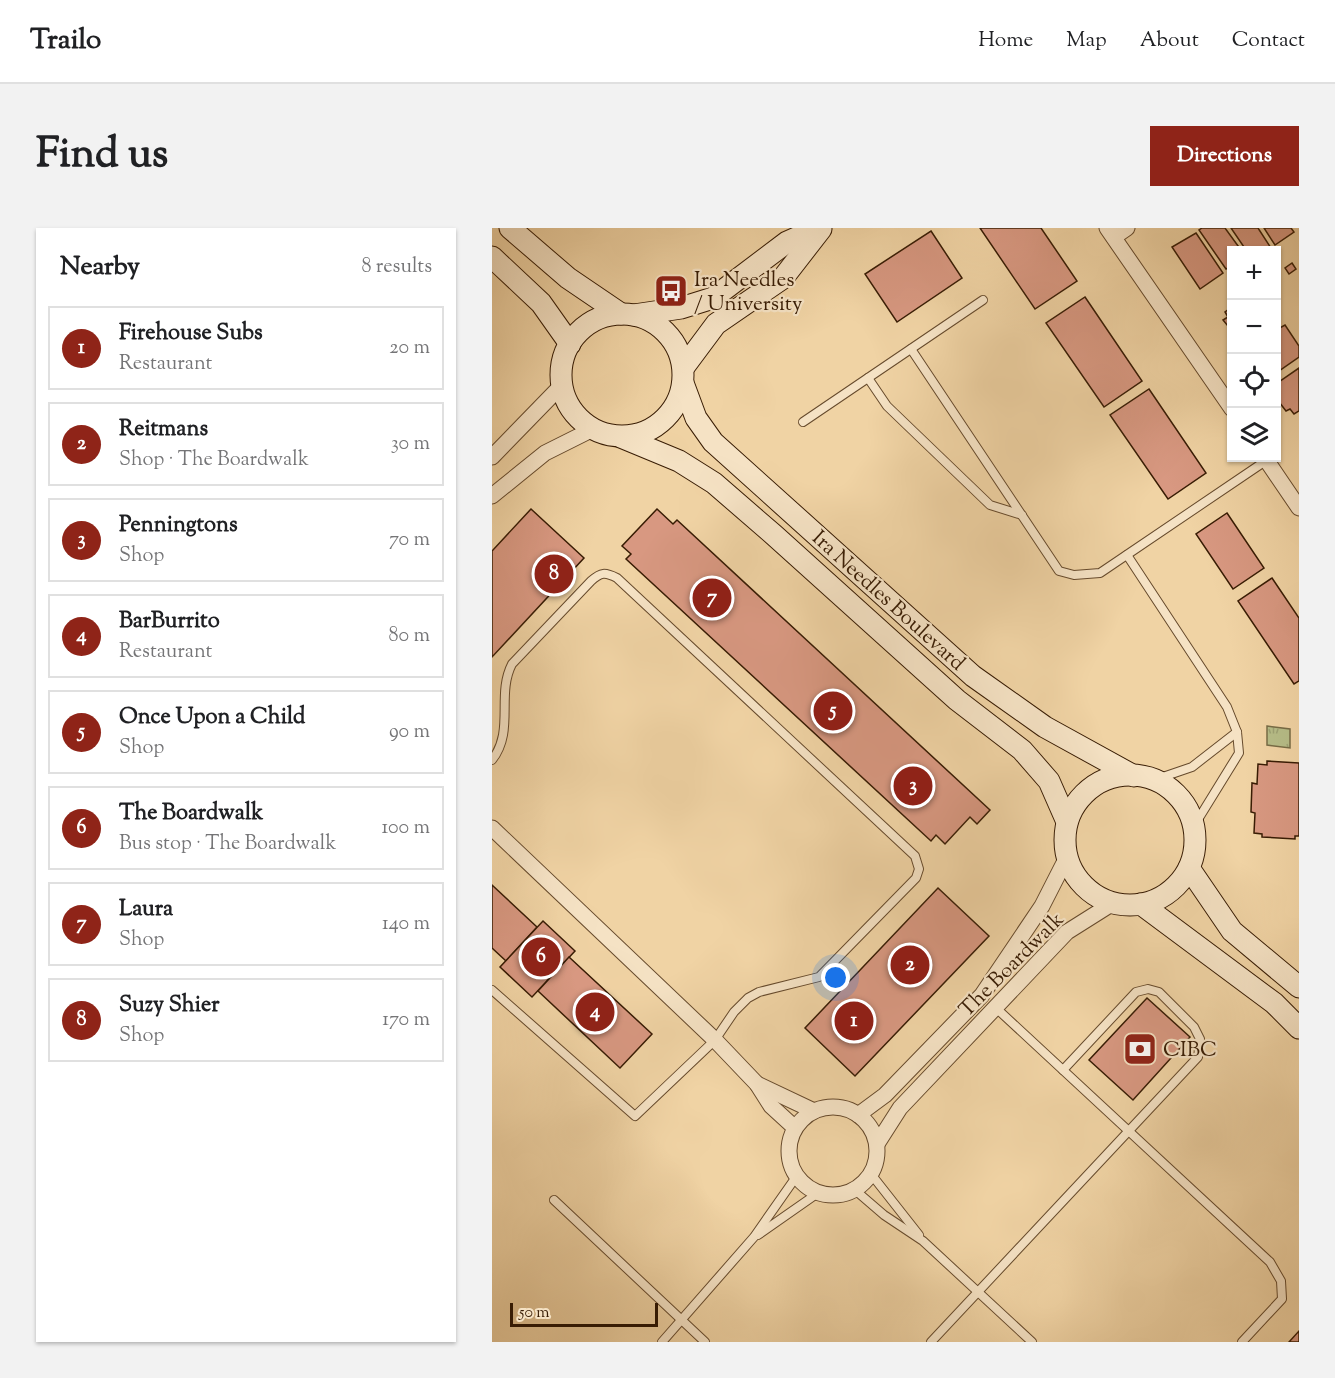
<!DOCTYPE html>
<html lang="en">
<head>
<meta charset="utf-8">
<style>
	body { margin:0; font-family:"Sorts Mill Goudy",serif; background:#f2f2f2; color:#202124 }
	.controls { position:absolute; right:18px; top:18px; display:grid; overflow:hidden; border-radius:0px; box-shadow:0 2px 4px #0004 }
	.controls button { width:54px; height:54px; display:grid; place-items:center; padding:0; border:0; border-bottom:2px solid #e0e0e0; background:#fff; color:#202124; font:30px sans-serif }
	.scale { position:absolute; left:18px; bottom:15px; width:148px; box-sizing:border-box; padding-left:6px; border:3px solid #381c04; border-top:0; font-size:16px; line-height:21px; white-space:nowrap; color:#381c04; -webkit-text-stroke:4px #f5e2c4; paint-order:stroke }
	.you { position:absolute; left:344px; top:750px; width:21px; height:21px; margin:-15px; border:4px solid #fff; border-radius:50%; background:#1a73e8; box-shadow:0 0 0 9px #1a73e833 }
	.badge { display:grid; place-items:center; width:39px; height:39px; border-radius:50%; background:#8f2418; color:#fff; font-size:20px; font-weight:700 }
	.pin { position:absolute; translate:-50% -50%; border:3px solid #fff; box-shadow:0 2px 6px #0006 }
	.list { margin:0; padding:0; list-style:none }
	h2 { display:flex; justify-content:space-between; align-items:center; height:78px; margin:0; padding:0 24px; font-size:26px }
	h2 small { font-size:20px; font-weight:400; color:#757577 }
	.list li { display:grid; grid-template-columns:39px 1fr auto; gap:18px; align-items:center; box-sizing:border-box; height:84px; margin:0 12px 12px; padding:0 12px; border:2px solid #e0e0e0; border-radius:0px }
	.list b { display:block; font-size:22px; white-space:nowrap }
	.list p { margin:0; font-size:20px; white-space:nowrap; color:#757577 }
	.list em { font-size:20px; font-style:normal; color:#757577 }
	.icon { flex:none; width:33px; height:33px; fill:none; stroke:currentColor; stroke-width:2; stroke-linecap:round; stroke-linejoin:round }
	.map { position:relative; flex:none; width:807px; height:1114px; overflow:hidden; border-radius:0px }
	header { display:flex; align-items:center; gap:36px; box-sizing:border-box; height:84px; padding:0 30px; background:#fff; border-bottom:2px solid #e0e0e0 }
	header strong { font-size:28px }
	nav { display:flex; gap:33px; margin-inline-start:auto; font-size:21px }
	.intro { display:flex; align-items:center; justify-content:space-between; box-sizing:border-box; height:144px; padding:0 36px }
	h1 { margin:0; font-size:42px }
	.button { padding:15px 27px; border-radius:0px; background:#8f2418; color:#fff; font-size:21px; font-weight:700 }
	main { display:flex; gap:36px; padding:0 36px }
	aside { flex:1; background:#fff; border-radius:0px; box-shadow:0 2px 4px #0004 }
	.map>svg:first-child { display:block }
	.park { fill:url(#park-tufts); stroke:#776c46; stroke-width:1.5 }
	.building { fill:#d89881; stroke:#381c04; stroke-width:1.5 }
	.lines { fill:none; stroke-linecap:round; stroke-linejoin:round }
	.lane-casing { stroke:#664a2c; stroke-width:10 }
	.street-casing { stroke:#664a2c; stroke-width:17 }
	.secondary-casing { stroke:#381c04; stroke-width:23 }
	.lane { stroke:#f5e2c4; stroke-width:8 }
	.street { stroke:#f5e2c4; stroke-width:15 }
	.secondary { stroke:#f5e2c4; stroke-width:21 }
	.labels { text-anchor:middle; stroke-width:4.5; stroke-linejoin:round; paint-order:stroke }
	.poi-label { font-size:21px; fill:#381c04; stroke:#f5e2c4; text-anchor:start }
	.street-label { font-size:21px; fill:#381c04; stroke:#f5e2c4 }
</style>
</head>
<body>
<header>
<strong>Trailo</strong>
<nav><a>Home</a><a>Map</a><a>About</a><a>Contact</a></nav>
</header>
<div class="intro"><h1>Find us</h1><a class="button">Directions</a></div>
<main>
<aside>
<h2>Nearby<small>8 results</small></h2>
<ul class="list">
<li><span class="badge">1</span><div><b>Firehouse Subs</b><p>Restaurant</p></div><em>20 m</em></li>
<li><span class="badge">2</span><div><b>Reitmans</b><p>Shop · The Boardwalk</p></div><em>30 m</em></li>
<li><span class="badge">3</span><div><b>Penningtons</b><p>Shop</p></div><em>70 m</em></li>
<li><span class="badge">4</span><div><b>BarBurrito</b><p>Restaurant</p></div><em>80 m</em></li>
<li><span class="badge">5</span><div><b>Once Upon a Child</b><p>Shop</p></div><em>90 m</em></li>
<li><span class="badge">6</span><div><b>The Boardwalk</b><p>Bus stop · The Boardwalk</p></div><em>100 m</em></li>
<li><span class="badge">7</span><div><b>Laura</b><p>Shop</p></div><em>140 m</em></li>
<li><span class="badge">8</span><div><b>Suzy Shier</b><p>Shop</p></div><em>170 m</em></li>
</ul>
</aside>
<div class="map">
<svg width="807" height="1114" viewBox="0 0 807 1114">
	<defs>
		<pattern id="park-tufts" width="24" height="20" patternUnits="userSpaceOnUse" patternTransform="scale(1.5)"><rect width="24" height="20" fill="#b6bd88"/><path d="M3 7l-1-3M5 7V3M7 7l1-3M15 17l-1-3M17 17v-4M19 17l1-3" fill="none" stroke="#9da274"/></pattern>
	</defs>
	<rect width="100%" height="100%" fill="#f0d3a4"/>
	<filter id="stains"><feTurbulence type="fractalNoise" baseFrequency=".00333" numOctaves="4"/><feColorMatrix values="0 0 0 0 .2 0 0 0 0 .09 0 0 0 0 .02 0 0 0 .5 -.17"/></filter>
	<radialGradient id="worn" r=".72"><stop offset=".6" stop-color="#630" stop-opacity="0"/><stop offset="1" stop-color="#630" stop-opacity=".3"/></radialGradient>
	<polygon class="park" points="775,498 798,501 798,520 775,517"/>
	<g class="building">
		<polygon points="488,0 549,0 585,53 543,81"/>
		<polygon points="710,0 733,0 749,22 740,22 740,38 734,41 707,2"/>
		<polygon points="739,0 766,0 779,20 775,22 754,22"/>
		<polygon points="772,0 799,0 802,4 783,17"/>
		<polygon points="439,3 470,50 405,94 373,46"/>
		<polygon points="704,5 731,45 708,61 680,19"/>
		<polygon points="800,35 804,41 797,46 793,40"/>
		<polygon points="593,69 650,153 612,179 554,95"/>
		<polygon points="740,79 740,103 731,92 736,89 733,84"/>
		<polygon points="793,97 807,118 807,129 784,145 784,102"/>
		<polygon points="807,140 807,183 802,186 798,181 794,183 784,170 784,156"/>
		<polygon points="657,161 714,245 676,271 618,187"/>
		<polygon points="39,281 92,330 0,429 0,323"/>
		<polygon points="165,281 181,296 185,292 498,582 485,596 478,589 453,616 444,607 439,613 134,331 139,326 130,318"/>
		<polygon points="735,285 772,340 741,361 704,306"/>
		<polygon points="780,350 807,390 807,453 802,456 746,373"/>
		<polygon points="775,533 807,535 807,608 803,608 803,611 770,609 770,606 762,605 763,585 759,584 760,555 765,556 766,536 775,537"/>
		<polygon points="0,657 45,699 14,733 0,720"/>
		<polygon points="446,660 497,708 363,848 313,800"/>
		<polygon points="51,693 83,723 40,769 8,739"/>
		<polygon points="77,729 160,806 128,840 46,763"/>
		<polygon points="655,770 698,809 641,872 597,832"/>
		<polygon points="807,1103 807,1114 797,1114"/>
	</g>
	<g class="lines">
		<defs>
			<g id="lane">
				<polyline points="419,121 567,343 582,347 608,345 775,232"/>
				<polyline points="376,150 395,178 498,277 530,287"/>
				<polyline points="311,194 491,72"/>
				<polyline points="635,327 735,479 745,504 747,525 702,598"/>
				<path d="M0,532C23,503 4,467 20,436L99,353C109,344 113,344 125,350L423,628L427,641L424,650L327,749L267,764L256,770L242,784L223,812L143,888L0,762"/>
				<polyline points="662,552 700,539 745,504"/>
				<polyline points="504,780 778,1034 789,1053 790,1071 750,1114"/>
				<polyline points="379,946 427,1007"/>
				<polyline points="363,962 392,987 431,1013 540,1114"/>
				<polyline points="62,972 213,1114"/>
				<polyline points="266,1007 326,965"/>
				<polyline points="170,1114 262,1009 304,949"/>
				<polyline points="439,1114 706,829 708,811 702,799 667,764 656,761 644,764 571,842"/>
			</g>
			<g id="street">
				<polyline points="615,0 740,181"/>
				<polyline points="622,9 635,0"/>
				<polyline points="0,229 70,157"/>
				<polyline points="773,230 807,280"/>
				<polyline points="0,268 53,225 101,201"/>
				<polyline points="0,600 223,812 265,856 279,878 303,900"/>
				<polyline points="265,856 322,883"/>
				<circle cx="341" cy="923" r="44"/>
				<polyline points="366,887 393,867 490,767 550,678 575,629"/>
				<polyline points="385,916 408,880 575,704 621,675"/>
			</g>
			<g id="secondary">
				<polyline points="18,0 76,50 129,86"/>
				<polyline points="0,29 49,75 78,116"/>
				<circle cx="130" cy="147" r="61"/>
				<polyline points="142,87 189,80 221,70 295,14 327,0"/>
				<polyline points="192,139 224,96 291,50 329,1"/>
				<polyline points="191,155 204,190 221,214 481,448 553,499 642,548"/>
				<polyline points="129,209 187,233 222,255 282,307 465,472 530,522 557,553 575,594"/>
				<circle cx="638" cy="612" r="65"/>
				<polyline points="697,640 740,703 807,759"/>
				<polyline points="649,676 782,775 807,800"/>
			</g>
		</defs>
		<use href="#lane" class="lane-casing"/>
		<use href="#street" class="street-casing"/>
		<use href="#secondary" class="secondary-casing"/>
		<use href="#lane" class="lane"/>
		<use href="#street" class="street"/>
		<use href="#secondary" class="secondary"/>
	</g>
	<defs>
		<symbol id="bus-square" viewBox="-11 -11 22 22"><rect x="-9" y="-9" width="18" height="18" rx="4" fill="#8f2418" stroke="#f5e2c4"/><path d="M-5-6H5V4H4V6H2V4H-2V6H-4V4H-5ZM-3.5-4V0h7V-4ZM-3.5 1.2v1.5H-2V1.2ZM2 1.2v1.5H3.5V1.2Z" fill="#fff"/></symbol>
		<symbol id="bank-square" viewBox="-11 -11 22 22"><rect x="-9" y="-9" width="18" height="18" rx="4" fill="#8f2418" stroke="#f5e2c4"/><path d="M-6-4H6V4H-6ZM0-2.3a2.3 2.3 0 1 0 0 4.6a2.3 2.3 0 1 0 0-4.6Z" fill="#fff"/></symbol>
	</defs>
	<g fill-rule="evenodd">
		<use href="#bus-square" x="160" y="44" width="38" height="38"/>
		<use href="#bank-square" x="629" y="802" width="38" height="38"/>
	</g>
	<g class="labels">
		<g class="poi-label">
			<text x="202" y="58">Ira Needles<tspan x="202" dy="24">/ University</tspan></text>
			<text x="671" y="828">CIBC</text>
		</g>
		<g class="street-label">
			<text transform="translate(397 372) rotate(42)" y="7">Ira Needles Boulevard</text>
			<text transform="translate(519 736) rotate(-45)" y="7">The Boardwalk</text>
		</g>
	</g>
	<rect width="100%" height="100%" filter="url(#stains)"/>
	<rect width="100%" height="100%" fill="url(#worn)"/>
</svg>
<div class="controls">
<button>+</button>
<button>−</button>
<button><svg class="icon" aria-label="locate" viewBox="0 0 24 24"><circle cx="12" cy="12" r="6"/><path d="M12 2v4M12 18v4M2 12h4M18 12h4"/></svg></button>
<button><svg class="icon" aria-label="layers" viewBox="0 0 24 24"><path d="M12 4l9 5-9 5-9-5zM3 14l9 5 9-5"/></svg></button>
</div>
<div class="scale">50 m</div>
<div class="you"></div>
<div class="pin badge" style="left:362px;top:793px">1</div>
<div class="pin badge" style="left:418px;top:737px">2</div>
<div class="pin badge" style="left:421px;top:558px">3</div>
<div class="pin badge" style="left:103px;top:784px">4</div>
<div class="pin badge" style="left:341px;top:483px">5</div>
<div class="pin badge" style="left:49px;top:729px">6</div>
<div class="pin badge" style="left:220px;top:370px">7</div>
<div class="pin badge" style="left:62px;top:346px">8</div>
</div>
</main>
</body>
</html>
